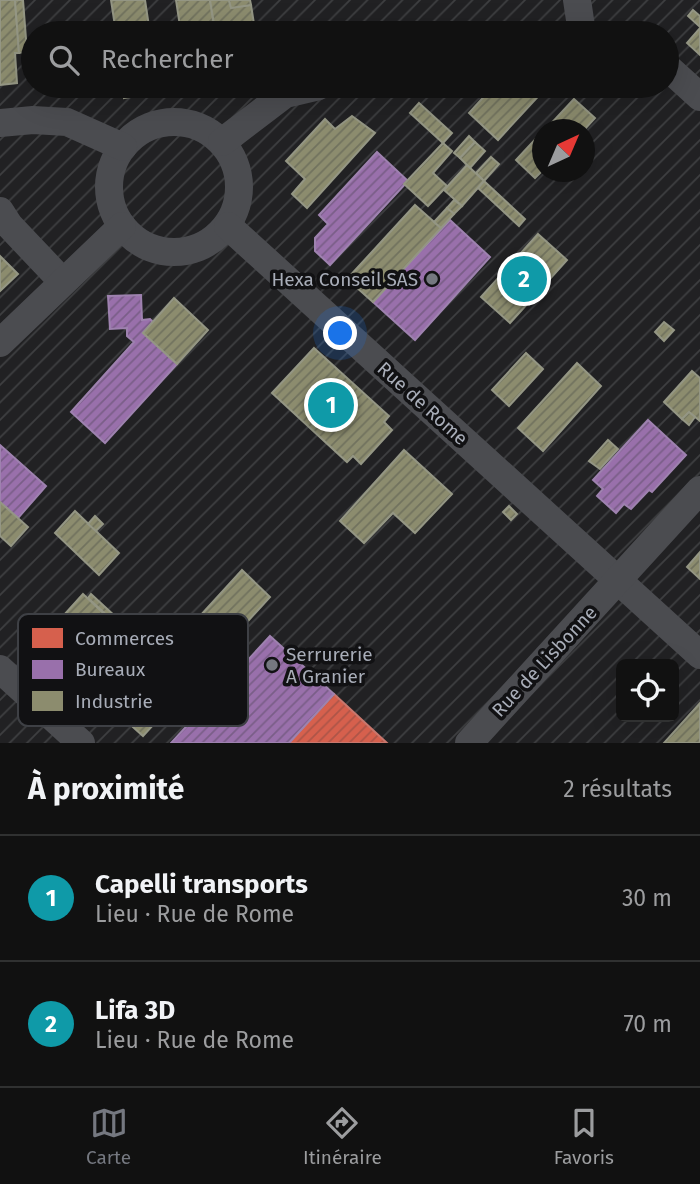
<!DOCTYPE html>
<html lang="fr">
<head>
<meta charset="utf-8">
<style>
	body { margin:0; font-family:"Fira Sans",sans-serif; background:#1e1f1f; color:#f1f3f6 }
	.controls { position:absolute; right:21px; bottom:21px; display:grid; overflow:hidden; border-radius:10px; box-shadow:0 7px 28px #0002 }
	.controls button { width:63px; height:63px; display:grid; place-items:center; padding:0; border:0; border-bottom:2px solid #303131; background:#111; color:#f1f3f6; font:35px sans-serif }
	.compass { position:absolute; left:532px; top:119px; width:63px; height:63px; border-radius:50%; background:#111; box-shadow:0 7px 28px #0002; rotate:44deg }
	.you { position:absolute; left:341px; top:334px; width:24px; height:24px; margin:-18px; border:5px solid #fff; border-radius:50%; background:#1a73e8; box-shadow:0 0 0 10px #1a73e833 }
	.badge { display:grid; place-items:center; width:46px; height:46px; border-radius:50%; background:#757880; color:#fff; font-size:23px; font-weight:700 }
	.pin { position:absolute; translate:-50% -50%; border:4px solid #fff; box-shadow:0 2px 7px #0006 }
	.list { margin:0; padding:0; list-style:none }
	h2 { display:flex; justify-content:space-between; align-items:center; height:91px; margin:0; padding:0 28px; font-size:30px }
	h2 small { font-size:23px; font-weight:400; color:#9c9d9f }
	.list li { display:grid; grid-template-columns:46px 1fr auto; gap:21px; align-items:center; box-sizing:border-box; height:126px; padding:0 28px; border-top:2px solid #303131 }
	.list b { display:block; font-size:26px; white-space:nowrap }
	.list p { margin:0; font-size:23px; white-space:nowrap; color:#9c9d9f }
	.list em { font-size:23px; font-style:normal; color:#9c9d9f }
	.icon { flex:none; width:38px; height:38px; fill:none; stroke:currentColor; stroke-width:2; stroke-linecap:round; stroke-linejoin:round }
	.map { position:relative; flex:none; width:700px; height:743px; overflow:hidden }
	.search { position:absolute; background:#111; box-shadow:0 7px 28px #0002; left:21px; right:21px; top:21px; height:77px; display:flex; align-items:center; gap:18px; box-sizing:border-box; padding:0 24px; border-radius:38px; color:#9c9d9f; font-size:26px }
	.sheet { height:343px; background:#111 }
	nav { display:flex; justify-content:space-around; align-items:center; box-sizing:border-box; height:98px; border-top:2px solid #303131; background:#111; font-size:19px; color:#9c9d9f }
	nav a { display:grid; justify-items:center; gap:4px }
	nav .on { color:#757880 }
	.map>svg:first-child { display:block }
	.industrial { fill:url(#industrial-furrows); fill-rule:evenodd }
	.shops { fill:url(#shops-hatch); stroke:#c8776d; stroke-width:2 }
	.offices { fill:url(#offices-hatch); stroke:#9e82af; stroke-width:2 }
	.industry { fill:url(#industry-hatch); stroke:#949684; stroke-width:2 }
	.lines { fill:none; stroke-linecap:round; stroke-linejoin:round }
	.minor { stroke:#4b4c50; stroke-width:28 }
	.poi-dot { fill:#757880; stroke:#111113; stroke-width:2.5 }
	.labels { text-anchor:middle; stroke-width:7; stroke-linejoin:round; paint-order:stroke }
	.poi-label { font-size:19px; fill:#a8adb8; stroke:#111113; text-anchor:end }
	.street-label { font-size:19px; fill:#a8adb8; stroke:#111113 }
	.key { fill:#111113; stroke:#3e4045; stroke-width:2 }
	.key-label { font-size:19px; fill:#a8adb8 }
</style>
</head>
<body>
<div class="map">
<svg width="700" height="743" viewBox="0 0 700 743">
	<defs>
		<pattern id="industrial-furrows" width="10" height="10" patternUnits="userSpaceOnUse" patternTransform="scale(1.75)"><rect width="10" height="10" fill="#212123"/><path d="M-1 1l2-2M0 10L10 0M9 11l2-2" fill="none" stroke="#3e3f41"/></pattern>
		<pattern id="shops-hatch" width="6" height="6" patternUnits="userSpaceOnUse" patternTransform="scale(1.75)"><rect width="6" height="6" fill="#d6604d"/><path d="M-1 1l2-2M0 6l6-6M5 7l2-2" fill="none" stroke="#ad5548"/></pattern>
		<pattern id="offices-hatch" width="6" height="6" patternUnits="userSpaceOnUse" patternTransform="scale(1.75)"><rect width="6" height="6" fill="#9970ab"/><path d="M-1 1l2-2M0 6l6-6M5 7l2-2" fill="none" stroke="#7a5e88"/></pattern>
		<pattern id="industry-hatch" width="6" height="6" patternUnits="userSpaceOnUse" patternTransform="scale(1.75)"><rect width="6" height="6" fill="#8c8c6e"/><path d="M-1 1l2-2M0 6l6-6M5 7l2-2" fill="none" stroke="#71725e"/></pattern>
	</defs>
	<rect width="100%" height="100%" fill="#171717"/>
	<path class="industrial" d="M0,0H700V743H0ZM33,33H667V86H33ZM542,130H584V172H542ZM621,664H674V717H621Z"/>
	<polygon class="shops" points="334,694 387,743 289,743"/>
	<g class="offices">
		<polygon points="377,152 408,181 330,265 315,251 315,238 328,224 319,215"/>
		<polygon points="450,220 490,257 415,340 373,302"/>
		<polygon points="141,295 142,320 150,319 153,322 143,333 177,364 105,443 71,412 134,342 127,336 127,328 110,329 108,296"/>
		<polygon points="648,420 686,455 652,492 649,490 631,509 624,504 616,513 597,496 603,489 593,480"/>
		<polygon points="0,445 46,486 18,518 0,502"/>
		<polygon points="270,636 334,694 289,743 171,743"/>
	</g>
	<g class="industry">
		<polygon points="0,0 15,0 19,53 15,53 17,83 0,85"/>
		<polygon points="15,0 23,0 27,52 19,53"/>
		<polygon points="111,0 145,0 150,33 116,33"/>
		<polygon points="176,0 210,0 215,33 181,33"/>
		<polygon points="210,0 229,0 231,8 251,5 254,24 215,30"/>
		<polygon points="229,0 250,0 251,5 231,8"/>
		<polygon points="693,10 700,16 700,27 688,16"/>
		<polygon points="700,28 700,55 687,43"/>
		<polygon points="158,86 159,92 124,98 123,86"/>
		<polygon points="517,86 539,86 544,90 498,140 469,113 490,90"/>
		<polygon points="574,99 595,118 584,130 545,130"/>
		<polygon points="419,103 452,133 443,143 410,113"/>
		<polygon points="352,116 375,133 307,208 292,194 305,179 286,161 325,119 335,129"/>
		<polygon points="542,132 542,171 535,178 516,160"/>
		<polygon points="469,136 475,142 460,158 454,153"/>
		<polygon points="475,142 485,151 470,168 460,158"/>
		<polygon points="443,143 452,151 433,173 447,186 428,206 404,184"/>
		<polygon points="491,157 499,164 484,181 476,173"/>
		<polygon points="467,165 484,181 462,206 444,190"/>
		<polygon points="484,181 525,219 519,226 478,188"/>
		<polygon points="454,200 462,206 454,214 447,208"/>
		<polygon points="415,205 441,228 373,302 347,279"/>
		<polygon points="447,208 454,214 441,228 434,222"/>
		<polygon points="538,234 567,260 510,323 481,297"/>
		<polygon points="0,256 18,274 0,291"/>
		<polygon points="174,298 208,330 177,364 143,333"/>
		<polygon points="664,322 674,330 664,341 655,332"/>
		<polygon points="314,348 389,416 384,422 392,430 361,464 353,456 347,462 272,393"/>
		<polygon points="526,353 543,369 509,406 492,390"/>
		<polygon points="577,363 601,386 543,451 518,428"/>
		<polygon points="692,371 700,378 700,421 689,412 682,419 664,402"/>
		<polygon points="689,412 695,417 689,425 682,419"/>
		<polygon points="608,440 618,449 600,469 589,461"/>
		<polygon points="404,450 452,494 415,533 393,513 364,543 340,521"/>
		<polygon points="0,502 28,527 11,546 0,536"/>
		<polygon points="509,506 517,514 511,520 503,512"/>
		<polygon points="75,511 119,553 99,575 55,533"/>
		<polygon points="95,516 103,524 96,531 88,524"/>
		<polygon points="700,552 700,579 687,567"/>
		<polygon points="242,570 270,597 143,736 114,710"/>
		<polygon points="83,594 117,626 88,656 84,654 66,674 60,669 60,663 46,654 55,645 45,636"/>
		<polygon points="91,594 115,616 112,620 88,598"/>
		<polygon points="700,703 700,743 664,743"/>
	</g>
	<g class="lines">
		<g class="minor">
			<polyline points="577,0 582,33"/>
			<polyline points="667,67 700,97"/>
			<circle cx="174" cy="187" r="65"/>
			<polyline points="0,123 33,120 67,122 123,147"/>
			<polyline points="222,142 285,94 319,86"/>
			<polyline points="0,211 9,225 62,281"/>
			<polyline points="228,226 700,655"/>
			<polyline points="0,343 122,226"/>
			<polyline points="0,669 81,743"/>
			<polyline points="469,743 700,490"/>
		</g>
	</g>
	<g class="poi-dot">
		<circle cx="432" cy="279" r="7"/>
		<circle cx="272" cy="665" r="7"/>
	</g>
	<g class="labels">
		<g class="poi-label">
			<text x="418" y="286">Hexa Conseil SAS</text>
			<text x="286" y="661" text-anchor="start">Serrurerie<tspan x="286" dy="22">A Granier</tspan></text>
		</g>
		<g class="street-label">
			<text transform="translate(423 403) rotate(42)" y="7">Rue de Rome</text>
			<text transform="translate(544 661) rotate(-47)" y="7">Rue de Lisbonne</text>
		</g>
	</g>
	<rect x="18" y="614" width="230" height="112" rx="10" class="key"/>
	<rect x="32" y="628" width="31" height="20" fill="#d6604d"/>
	<rect x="32" y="660" width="31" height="19" fill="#9970ab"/>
	<rect x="32" y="691" width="31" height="20" fill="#8c8c6e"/>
	<g class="key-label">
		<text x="75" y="645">Commerces</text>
		<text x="75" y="676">Bureaux</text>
		<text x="75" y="708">Industrie</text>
	</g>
</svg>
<div class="controls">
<button><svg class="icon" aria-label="locate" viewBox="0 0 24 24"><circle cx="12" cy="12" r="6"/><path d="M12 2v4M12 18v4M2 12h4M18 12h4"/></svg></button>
</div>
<svg class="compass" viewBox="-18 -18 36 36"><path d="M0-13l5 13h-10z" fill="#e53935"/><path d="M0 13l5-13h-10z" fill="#9c9d9f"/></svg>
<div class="you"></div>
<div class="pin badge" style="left:331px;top:405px;background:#0f9aa8">1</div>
<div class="pin badge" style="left:524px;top:279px;background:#0f9aa8">2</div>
<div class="search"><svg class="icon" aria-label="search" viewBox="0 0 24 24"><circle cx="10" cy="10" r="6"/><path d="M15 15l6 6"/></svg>Rechercher</div>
</div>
<section class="sheet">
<h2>À proximité<small>2 résultats</small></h2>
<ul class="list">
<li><span class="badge" style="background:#0f9aa8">1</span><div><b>Capelli transports</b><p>Lieu · Rue de Rome</p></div><em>30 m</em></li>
<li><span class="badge" style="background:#0f9aa8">2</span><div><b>Lifa 3D</b><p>Lieu · Rue de Rome</p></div><em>70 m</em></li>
</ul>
</section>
<nav>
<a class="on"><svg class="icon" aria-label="map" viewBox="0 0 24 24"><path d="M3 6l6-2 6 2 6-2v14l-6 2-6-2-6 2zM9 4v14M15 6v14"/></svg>Carte</a>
<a><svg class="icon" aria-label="directions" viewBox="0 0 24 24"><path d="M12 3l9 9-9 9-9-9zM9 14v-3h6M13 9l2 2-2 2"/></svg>Itinéraire</a>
<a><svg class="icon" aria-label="saved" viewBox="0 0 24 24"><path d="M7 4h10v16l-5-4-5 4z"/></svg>Favoris</a>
</nav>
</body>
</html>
